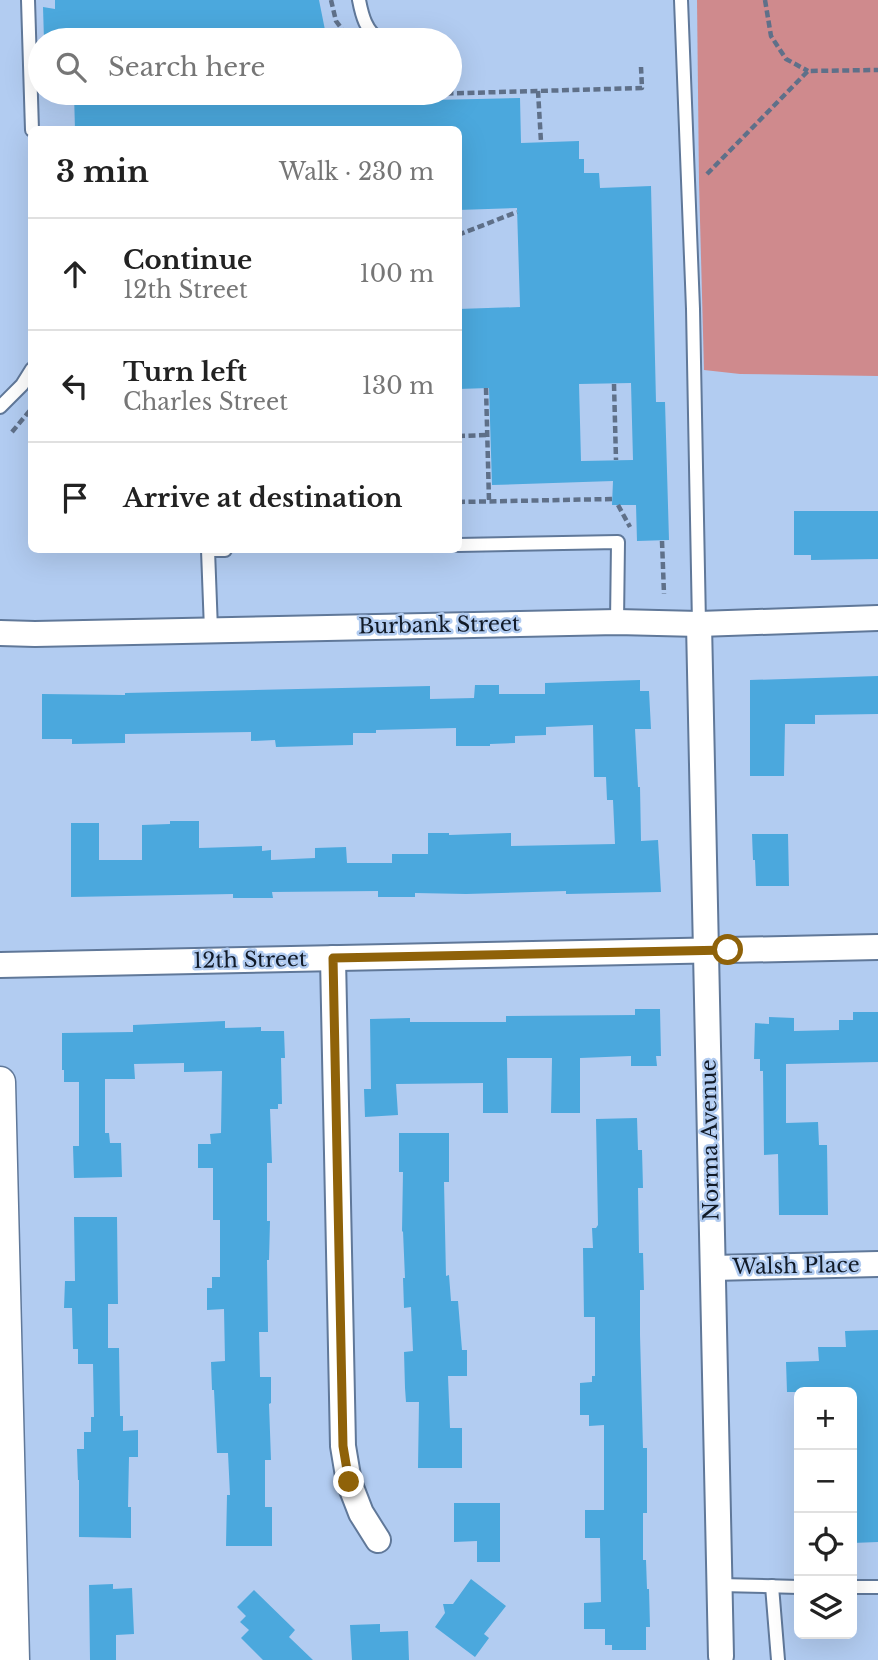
<!DOCTYPE html>
<html lang="en">
<head>
<meta charset="utf-8">
<style>
	body { margin:0; font-family:"Libre Baskerville",serif; background:#f2f2f2; color:#222 }
	.controls { position:absolute; right:21px; bottom:21px; display:grid; overflow:hidden; border-radius:10px; box-shadow:0 7px 28px #0002 }
	.controls button { width:63px; height:63px; display:grid; place-items:center; padding:0; border:0; border-bottom:2px solid #e0e0e0; background:#fff; color:#222; font:35px sans-serif }
	.stop { position:absolute; width:21px; height:21px; margin:-16px; border:5px solid #8f6209; border-radius:50%; background:#fff }
	.stop.end { background:#8f6209; border-color:#fff; box-shadow:0 2px 7px #0008 }
	.list { margin:0; padding:0; list-style:none }
	h2 { display:flex; justify-content:space-between; align-items:center; height:91px; margin:0; padding:0 28px; font-size:30px }
	h2 small { font-size:23px; font-weight:400; color:#767676 }
	.list li { display:grid; grid-template-columns:46px 1fr auto; gap:21px; align-items:center; box-sizing:border-box; height:112px; padding:0 28px; border-top:2px solid #e0e0e0 }
	.list b { display:block; font-size:26px; white-space:nowrap }
	.list p { margin:0; font-size:23px; white-space:nowrap; color:#767676 }
	.list em { font-size:23px; font-style:normal; color:#767676 }
	.icon { flex:none; width:38px; height:38px; fill:none; stroke:currentColor; stroke-width:2; stroke-linecap:round; stroke-linejoin:round }
	.map { position:relative; flex:none; width:878px; height:1660px; overflow:hidden }
	.search { position:absolute; background:#fff; box-shadow:0 7px 28px #0002; left:28px; top:28px; width:434px; height:77px; display:flex; align-items:center; gap:18px; box-sizing:border-box; padding:0 24px; border-radius:38px; color:#767676; font-size:26px }
	.panel { position:absolute; background:#fff; box-shadow:0 7px 28px #0002; left:28px; top:126px; width:434px; height:427px; border-radius:10px }
	.map>svg:first-child { display:block }
	.green { fill:#cf8a8d }
	.building { fill:#4ba8dd; fill-rule:evenodd }
	.lines { fill:none; stroke-linecap:round; stroke-linejoin:round }
	.service-casing { stroke:#607899; stroke-width:16 }
	.minor-casing { stroke:#607899; stroke-width:28 }
	.tertiary-casing { stroke:#607899; stroke-width:33 }
	.path { stroke:#5f7089; stroke-width:4.5; stroke-dasharray:7 3.5; stroke-linecap:butt }
	.service { stroke:#fff; stroke-width:12 }
	.minor { stroke:#fff; stroke-width:24 }
	.tertiary { stroke:#fff; stroke-width:30 }
	.route { stroke:#8f6209; stroke-width:9 }
	.labels { text-anchor:middle; stroke-width:5; stroke-linejoin:round; paint-order:stroke }
	.street-label { font-size:21px; fill:#111a27; stroke:#b2ccf1 }
</style>
</head>
<body>
<div class="map">
<svg width="878" height="1660" viewBox="0 0 878 1660">
	<rect width="100%" height="100%" fill="#b2ccf1"/>
	<polygon class="green" points="697,0 878,0 878,376 740,374 704,370 699,182"/>
	<g class="building">
		<polygon points="55,0 319,0 327,40 44,40 43,7 55,9"/>
		<path d="M74,93H381L390,101L520,98L521,143L579,141V159H584V173H599L600,188L651,186L656,402H665L669,540L637,541L636,505H612L613,481L492,485L489,388L458,389V309L520,307L517,208L458,210V130H75ZM631,383L633,460L581,461L579,384Z"/>
		<polygon points="794,511 878,511 878,559 811,560 811,555 794,555"/>
		<polygon points="878,676 878,714 815,715 815,724 785,724 784,776 750,776 750,680"/>
		<polygon points="640,680 640,691 649,691 651,729 635,729 638,787 640,787 641,841 658,840 661,892 566,894 566,891 466,894 415,893 415,897 378,897 378,891 272,892 273,898 233,898 233,894 71,897 71,823 99,823 99,860 142,860 142,825 170,824 170,821 199,821 199,848 262,846 262,851 271,850 271,860 315,858 315,848 346,847 347,863 392,863 392,854 428,854 428,833 449,833 449,835 511,833 511,846 615,844 613,800 607,800 606,777 594,777 593,725 546,727 546,735 515,736 515,743 490,744 490,746 456,746 456,728 376,730 376,733 353,733 353,745 276,747 275,740 251,741 251,732 125,734 125,743 72,744 72,739 42,739 42,694 125,695 125,693 430,686 430,699 474,698 475,685 499,685 499,694 545,694 545,683"/>
		<polygon points="752,834 788,834 789,886 756,886 755,860 753,860"/>
		<polygon points="635,1009 660,1009 661,1056 656,1056 657,1066 631,1066 631,1056 580,1058 580,1113 551,1113 552,1058 507,1058 508,1113 483,1113 483,1083 396,1084 398,1115 365,1117 364,1089 371,1089 370,1019 410,1018 410,1022 506,1022 506,1016 635,1015"/>
		<polygon points="853,1012 878,1012 878,1062 786,1064 786,1123 818,1122 819,1145 827,1145 828,1215 779,1215 778,1154 764,1155 763,1071 760,1071 760,1059 754,1059 755,1023 769,1024 769,1017 794,1018 794,1031 839,1030 839,1020 853,1020"/>
		<polygon points="225,1021 225,1028 261,1027 261,1031 284,1031 285,1058 281,1058 282,1104 278,1104 278,1109 270,1109 272,1163 267,1163 267,1221 270,1221 269,1260 267,1260 268,1332 259,1332 260,1377 271,1377 271,1403 269,1404 271,1460 265,1460 265,1507 272,1507 272,1546 226,1546 227,1495 230,1495 228,1453 217,1453 214,1390 212,1390 211,1362 225,1361 224,1309 207,1310 207,1288 212,1288 212,1277 220,1277 220,1220 213,1220 213,1168 198,1168 198,1144 211,1144 210,1134 221,1133 222,1071 184,1072 184,1063 134,1064 135,1079 105,1079 105,1133 109,1133 110,1143 121,1143 122,1177 74,1178 73,1146 79,1146 79,1082 64,1082 64,1070 62,1070 62,1033 133,1032 133,1025"/>
		<polygon points="637,1118 638,1150 642,1150 643,1188 638,1188 639,1253 643,1253 644,1290 640,1290 640,1335 643,1448 647,1448 647,1513 643,1513 643,1560 646,1560 647,1589 649,1589 650,1627 646,1627 646,1650 612,1650 612,1645 605,1645 605,1629 584,1629 584,1603 601,1602 600,1538 585,1538 585,1510 604,1510 604,1425 589,1426 589,1415 580,1415 580,1383 592,1382 592,1376 595,1376 595,1317 584,1317 583,1248 593,1248 592,1228 596,1228 598,1225 596,1119"/>
		<polygon points="399,1133 449,1133 449,1182 444,1182 446,1276 449,1275 451,1301 458,1301 462,1350 467,1350 467,1376 448,1376 450,1428 462,1428 462,1468 418,1468 419,1402 406,1402 405,1388 404,1352 413,1351 411,1307 404,1308 403,1278 405,1278 403,1231 402,1232 403,1172 399,1172"/>
		<polygon points="74,1217 117,1217 118,1304 108,1304 108,1348 119,1348 120,1416 123,1416 123,1431 138,1430 138,1457 129,1457 128,1507 131,1507 131,1538 79,1537 79,1480 78,1480 77,1449 84,1449 84,1432 91,1432 91,1417 94,1417 93,1364 78,1364 78,1349 73,1349 72,1308 64,1308 65,1281 75,1281"/>
		<polygon points="878,1330 878,1542 852,1543 852,1392 787,1392 786,1362 819,1361 818,1347 846,1347 845,1331"/>
		<polygon points="454,1503 500,1503 500,1562 477,1562 477,1541 454,1542"/>
		<polygon points="471,1579 506,1606 484,1634 489,1638 475,1657 435,1627 445,1613 443,1604 453,1604"/>
		<polygon points="113,1584 113,1589 132,1588 134,1634 116,1635 116,1660 90,1660 89,1585"/>
		<polygon points="254,1590 295,1630 289,1637 313,1660 263,1660 241,1638 249,1630 240,1622 246,1616 237,1607"/>
		<polygon points="380,1624 380,1632 408,1631 409,1660 352,1660 350,1625"/>
	</g>
	<g class="lines">
		<defs>
			<g id="service">
				<polyline points="28,0 32,130"/>
				<path d="M359,0C362,16 366,31 380,40"/>
				<polyline points="681,0 693,309 699,624"/>
				<polyline points="0,407 22,385 32,369"/>
				<polyline points="458,545 618,542 617,622"/>
				<polyline points="211,630 208,550 225,550"/>
				<polyline points="720,1585 799,1587"/>
				<polyline points="772,1586 778,1660"/>
				<polyline points="852,1587 878,1587"/>
			</g>
			<g id="minor">
				<polyline points="699,624 721,1656"/>
				<polyline points="0,633 35,634 617,622 699,624 878,618"/>
				<polyline points="333,958 343,1446 349,1482 361,1513 378,1540"/>
				<polyline points="0,965 878,947"/>
				<polyline points="713,1268 878,1264"/>
			</g>
			<polyline id="tertiary" points="0,1082 14,1660"/>
		</defs>
		<use href="#service" class="service-casing"/>
		<use href="#minor" class="minor-casing"/>
		<use href="#tertiary" class="tertiary-casing"/>
		<g class="path">
			<polyline points="331,0 336,21 350,40"/>
			<polyline points="765,0 771,36 786,59 808,71"/>
			<polyline points="538,91 541,142"/>
			<polyline points="396,93 396,95 642,88 641,67"/>
			<polyline points="707,174 808,71 878,70"/>
			<polyline points="458,235 517,212"/>
			<polyline points="614,384 616,460"/>
			<polyline points="486,388 489,501"/>
			<polyline points="12,432 32,408"/>
			<polyline points="458,436 487,435"/>
			<polyline points="458,502 612,499"/>
			<polyline points="618,505 630,527"/>
			<polyline points="662,541 664,594"/>
		</g>
		<use href="#service" class="service"/>
		<use href="#minor" class="minor"/>
		<use href="#tertiary" class="tertiary"/>
	</g>
	<g class="lines">
		<polyline class="route" points="349,1482 343,1446 333,958 728,950"/>
	</g>
	<g class="labels">
		<g class="street-label">
			<text transform="translate(439 625) rotate(-1)" y="7">Burbank Street</text>
			<text transform="translate(250 960) rotate(-1)" y="7">12th Street</text>
			<text transform="translate(710 1140) rotate(-91)" y="7">Norma Avenue</text>
			<text transform="translate(796 1266) rotate(-1)" y="7">Walsh Place</text>
		</g>
	</g>
</svg>
<div class="controls">
<button>+</button>
<button>−</button>
<button><svg class="icon" aria-label="locate" viewBox="0 0 24 24"><circle cx="12" cy="12" r="6"/><path d="M12 2v4M12 18v4M2 12h4M18 12h4"/></svg></button>
<button><svg class="icon" aria-label="layers" viewBox="0 0 24 24"><path d="M12 4l9 5-9 5-9-5zM3 14l9 5 9-5"/></svg></button>
</div>
<div class="stop" style="left:728px;top:950px"></div>
<div class="stop end" style="left:349px;top:1482px"></div>
<div class="search"><svg class="icon" aria-label="search" viewBox="0 0 24 24"><circle cx="10" cy="10" r="6"/><path d="M15 15l6 6"/></svg>Search here</div>
<section class="panel">
<h2>3 min<small>Walk · 230 m</small></h2>
<ul class="list">
<li><svg class="icon" aria-label="ahead" viewBox="0 0 24 24"><path d="M12 20V5M6 11l6-6 6 6"/></svg><div><b>Continue</b><p>12th Street</p></div><em>100 m</em></li>
<li><svg class="icon" aria-label="left" viewBox="0 0 24 24"><path d="M17 20v-9H6M10 6l-5 5 5 5"/></svg><div><b>Turn left</b><p>Charles Street</p></div><em>130 m</em></li>
<li><svg class="icon" aria-label="arrive" viewBox="0 0 24 24"><path d="M6 21V4h12l-3 4 3 4H6"/></svg><div><b>Arrive at destination</b></div></li>
</ul>
</section>
</div>
</body>
</html>
